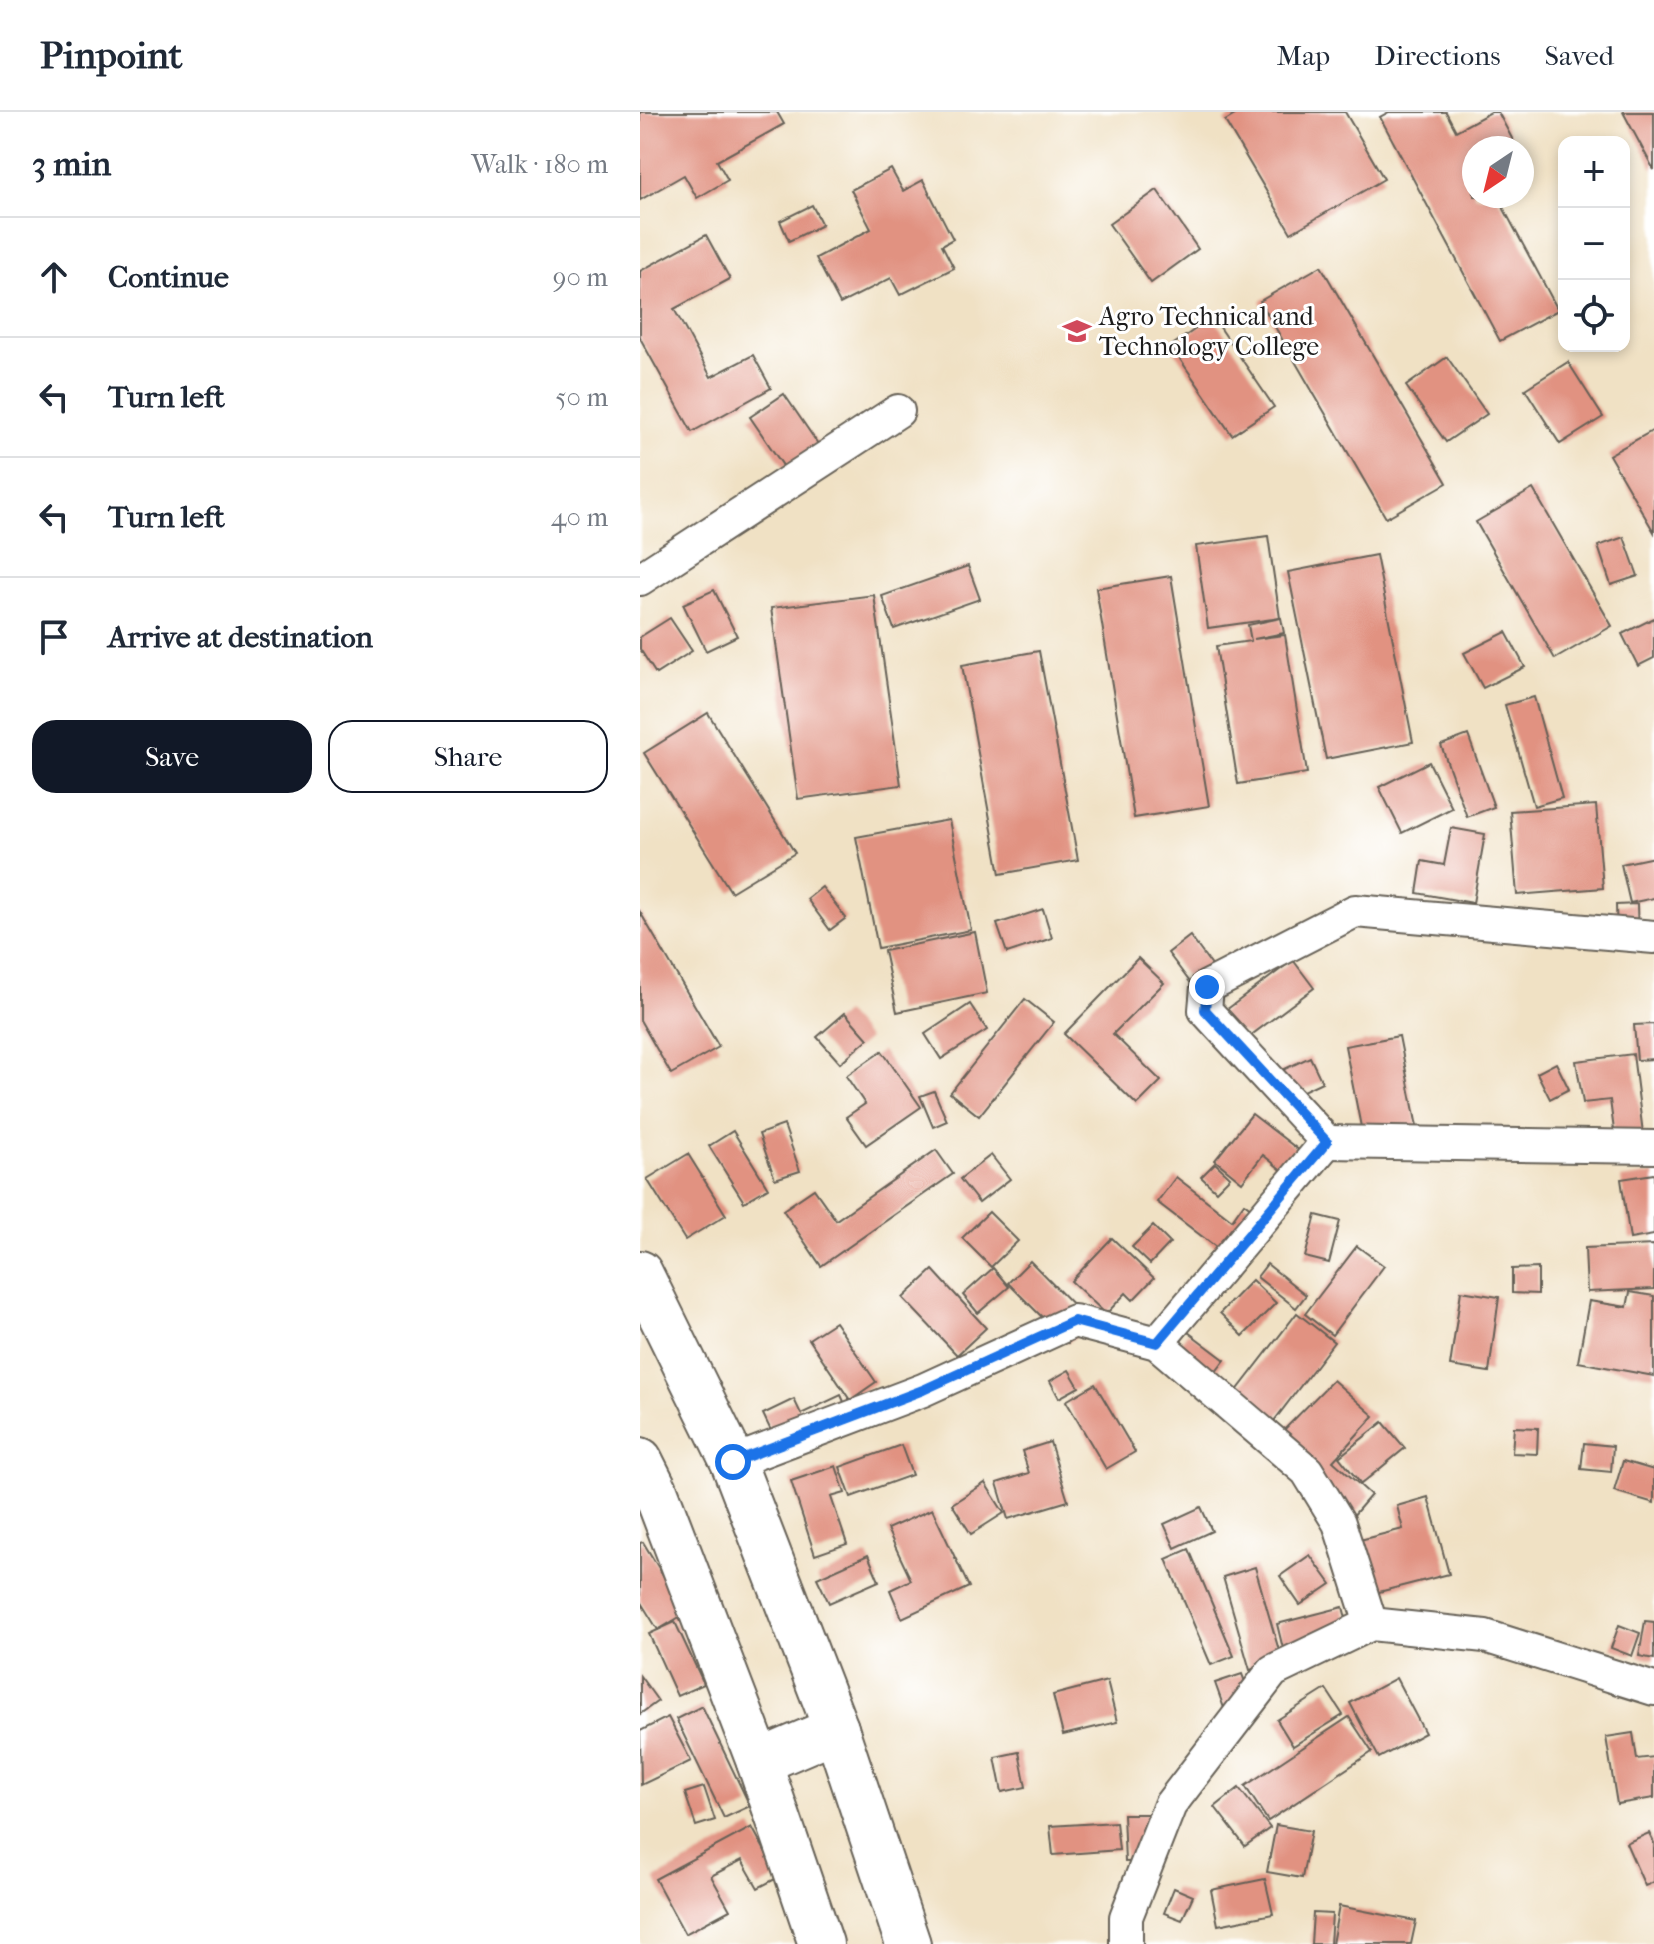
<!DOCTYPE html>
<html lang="en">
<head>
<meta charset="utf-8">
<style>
	body { margin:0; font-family:"IM FELL French Canon",serif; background:#f2f2f3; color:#1f2937 }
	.controls { position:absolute; right:24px; top:24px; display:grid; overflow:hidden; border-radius:16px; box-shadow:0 4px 12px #0003 }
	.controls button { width:72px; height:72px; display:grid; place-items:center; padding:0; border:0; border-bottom:2px solid #e0e1e3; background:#fff; color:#1f2937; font:40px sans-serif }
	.compass { position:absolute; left:822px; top:24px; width:72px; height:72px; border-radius:50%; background:#fff; box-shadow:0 4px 12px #0003; rotate:215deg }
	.stop { position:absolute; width:24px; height:24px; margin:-18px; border:6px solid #1a73e8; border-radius:50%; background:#fff }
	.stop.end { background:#1a73e8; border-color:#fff; box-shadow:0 2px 8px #0008 }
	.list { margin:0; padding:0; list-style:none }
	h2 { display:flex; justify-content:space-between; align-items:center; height:104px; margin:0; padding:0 32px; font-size:34px }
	h2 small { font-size:26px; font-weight:400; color:#747a83 }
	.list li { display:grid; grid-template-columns:52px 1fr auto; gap:24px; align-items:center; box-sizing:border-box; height:120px; padding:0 32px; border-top:2px solid #e0e1e3 }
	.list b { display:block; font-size:30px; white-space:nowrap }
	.list em { font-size:26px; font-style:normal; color:#747a83 }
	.actions { display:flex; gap:16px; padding:24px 32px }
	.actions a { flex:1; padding:18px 0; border:2px solid #111827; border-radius:24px; text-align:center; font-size:28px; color:#111827 }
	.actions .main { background:#111827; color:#fff }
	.icon { flex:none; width:44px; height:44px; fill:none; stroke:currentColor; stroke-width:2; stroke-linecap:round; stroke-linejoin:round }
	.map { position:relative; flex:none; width:1014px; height:1832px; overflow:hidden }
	header { display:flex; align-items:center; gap:48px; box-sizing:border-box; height:112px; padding:0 40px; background:#fff; border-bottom:2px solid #e0e1e3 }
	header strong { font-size:38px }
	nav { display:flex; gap:44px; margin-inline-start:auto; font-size:28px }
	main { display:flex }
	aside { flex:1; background:#fff }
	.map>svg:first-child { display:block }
	.building { fill:#e19281 }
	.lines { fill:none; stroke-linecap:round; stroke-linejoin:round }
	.minor-casing { stroke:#666157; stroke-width:36 }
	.trunk-casing { stroke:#666157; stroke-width:48 }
	.minor { stroke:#fff; stroke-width:32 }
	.trunk { stroke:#fff; stroke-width:44 }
	.route { stroke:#1a73e8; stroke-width:10 }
	.labels { text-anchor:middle; stroke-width:6; stroke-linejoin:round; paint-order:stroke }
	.poi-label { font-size:26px; fill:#1c1c1c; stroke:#fff; text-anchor:start }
</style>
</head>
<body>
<header>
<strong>Pinpoint</strong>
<nav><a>Map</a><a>Directions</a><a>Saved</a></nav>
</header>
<main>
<aside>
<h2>3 min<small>Walk · 180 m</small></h2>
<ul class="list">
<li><svg class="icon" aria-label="ahead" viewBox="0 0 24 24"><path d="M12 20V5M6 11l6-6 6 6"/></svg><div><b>Continue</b></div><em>90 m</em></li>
<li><svg class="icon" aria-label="left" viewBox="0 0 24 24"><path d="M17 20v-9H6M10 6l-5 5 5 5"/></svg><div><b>Turn left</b></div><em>50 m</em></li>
<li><svg class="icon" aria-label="left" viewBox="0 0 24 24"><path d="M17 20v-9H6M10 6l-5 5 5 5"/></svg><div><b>Turn left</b></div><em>40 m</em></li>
<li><svg class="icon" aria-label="arrive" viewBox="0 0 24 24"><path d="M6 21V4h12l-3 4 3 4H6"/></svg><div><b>Arrive at destination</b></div></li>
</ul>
<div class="actions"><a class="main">Save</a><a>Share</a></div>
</aside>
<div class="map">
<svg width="1014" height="1832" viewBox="0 0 1014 1832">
	<rect width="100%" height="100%" fill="#fff"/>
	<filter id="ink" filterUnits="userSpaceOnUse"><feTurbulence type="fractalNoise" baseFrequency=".0125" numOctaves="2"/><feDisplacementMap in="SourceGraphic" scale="16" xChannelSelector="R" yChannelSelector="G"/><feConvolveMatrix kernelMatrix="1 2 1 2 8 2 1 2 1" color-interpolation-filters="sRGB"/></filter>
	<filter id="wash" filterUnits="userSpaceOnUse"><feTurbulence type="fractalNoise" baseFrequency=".006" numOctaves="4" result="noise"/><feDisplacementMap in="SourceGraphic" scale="32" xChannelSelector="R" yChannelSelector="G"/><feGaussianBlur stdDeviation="1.8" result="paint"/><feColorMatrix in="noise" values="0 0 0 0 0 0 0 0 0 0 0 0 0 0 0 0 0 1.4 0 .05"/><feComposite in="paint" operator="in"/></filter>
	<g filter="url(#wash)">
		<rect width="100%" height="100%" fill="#f0e1c4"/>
		<g id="blocks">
			<g class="building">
				<polygon points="0,0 137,0 144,12 77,49 88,68 57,86 44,63 0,88"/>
				<polygon points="600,0 705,0 744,67 651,121 585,9"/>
				<polygon points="749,0 806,0 816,19 851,0 858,0 877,36 834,36 834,84 857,84 918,198 860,229 740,5"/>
				<polygon points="983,0 1014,0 1014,58"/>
				<polygon points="251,57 263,79 283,68 313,127 302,133 314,156 260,183 251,166 200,192 176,146 231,117 211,78"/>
				<polygon points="517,78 558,137 511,171 469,112"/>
				<polygon points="172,93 182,113 149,129 140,109"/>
				<polygon points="66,123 90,167 34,197 71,265 113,243 131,276 52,320 0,226 0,159"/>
				<polygon points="681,154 807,371 746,406 620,189"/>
				<polygon points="573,205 634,295 592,323 531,234"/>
				<polygon points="807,245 847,302 806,330 766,274"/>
				<polygon points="928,250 963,305 920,332 885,277"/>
				<polygon points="144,282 178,332 144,355 110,305"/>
				<polygon points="1014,318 1014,420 969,343"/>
				<polygon points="893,377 972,514 915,547 836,410"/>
				<polygon points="628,424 640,506 568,516 556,434"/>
				<polygon points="984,425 998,464 971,473 958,434"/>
				<polygon points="736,443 773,630 686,647 648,460"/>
				<polygon points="328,454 340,487 254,517 242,484"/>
				<polygon points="531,464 569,694 494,706 456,476"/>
				<polygon points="74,478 97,524 66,539 43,492"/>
				<polygon points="234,483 261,673 158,687 131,496"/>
				<polygon points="30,506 52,539 16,562 0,537 0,525"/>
				<polygon points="641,506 644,521 614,527 645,523 667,661 598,672 576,534 611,529 608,513"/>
				<polygon points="1014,506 1014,546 998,554 982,522"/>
				<polygon points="866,520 885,555 843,576 824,541"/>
				<polygon points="399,539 438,748 360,762 322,553"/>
				<polygon points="894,585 922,686 894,694 865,593"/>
				<polygon points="68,601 155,741 91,780 4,641"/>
				<polygon points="828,623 854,695 827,705 801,633"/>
				<polygon points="789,650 812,696 762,721 739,675"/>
				<polygon points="956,693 963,776 877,783 870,699"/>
				<polygon points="309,708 331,818 238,836 216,725"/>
				<polygon points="811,716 845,722 833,791 777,781 782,749 804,753"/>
				<polygon points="1014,745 1014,786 990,791 981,752"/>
				<polygon points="182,775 206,806 190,818 167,787"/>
				<polygon points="997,792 998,825 977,825 976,793"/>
				<polygon points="403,797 412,826 367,841 357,812"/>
				<polygon points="0,800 79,935 31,962 0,908"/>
				<polygon points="335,820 347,881 257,900 244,839"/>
				<polygon points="550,824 584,870 562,886 528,841"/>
				<polygon points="498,846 524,871 473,922 521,969 497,993 424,922"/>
				<polygon points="653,848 674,876 610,924 574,907"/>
				<polygon points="385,887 414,910 339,1004 310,981"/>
				<polygon points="330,892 347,918 301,947 285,922"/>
				<polygon points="205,901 228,927 200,951 177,925"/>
				<polygon points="1014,912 1014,947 997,948 994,913"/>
				<polygon points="759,924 777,1015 723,1025 705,934"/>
				<polygon points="242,939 281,995 226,1033 206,1005 225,992 206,964"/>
				<polygon points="993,942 1005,1037 977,1041 970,988 943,991 936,949"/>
				<polygon points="670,945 682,970 644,988 632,963"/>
				<polygon points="916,951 929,977 910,987 897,961"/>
				<polygon points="294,979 307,1009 293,1015 280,984"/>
				<polygon points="612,1002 660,1039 644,1060 623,1043 602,1070 575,1048"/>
				<polygon points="144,1013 160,1059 135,1067 119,1022"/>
				<polygon points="93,1019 128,1076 104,1090 69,1034"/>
				<polygon points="296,1038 313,1062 181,1154 143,1098 174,1077 196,1108"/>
				<polygon points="48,1042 86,1103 45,1128 7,1067"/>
				<polygon points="351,1043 370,1067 339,1091 320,1067"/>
				<polygon points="575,1051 590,1065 576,1079 561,1065"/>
				<polygon points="1014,1062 1014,1123 990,1127 981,1067"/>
				<polygon points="536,1065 592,1108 604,1091 624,1106 593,1148 517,1090"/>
				<polygon points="349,1100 378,1129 351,1155 322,1126"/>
				<polygon points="676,1103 700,1109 689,1151 665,1145"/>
				<polygon points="513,1114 530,1131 510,1152 492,1135"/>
				<polygon points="472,1126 514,1166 493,1188 486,1181 466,1202 431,1169"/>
				<polygon points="1014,1133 1014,1177 947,1180 945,1136"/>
				<polygon points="717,1134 744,1154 692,1223 665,1202"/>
				<polygon points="390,1149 450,1210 428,1231 368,1171"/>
				<polygon points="627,1152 666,1183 656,1196 617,1165"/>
				<polygon points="353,1156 369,1175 338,1201 323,1183"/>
				<polygon points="898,1156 898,1182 872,1181 872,1157"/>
				<polygon points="293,1158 346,1216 317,1243 263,1186"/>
				<polygon points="612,1168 636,1191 603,1224 580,1201"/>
				<polygon points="821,1179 859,1185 849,1260 810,1254"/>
				<polygon points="990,1180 1014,1184 1014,1264 938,1250 949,1189 987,1195"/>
				<polygon points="657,1201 694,1230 627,1318 589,1289"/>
				<polygon points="195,1210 236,1270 210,1288 169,1227"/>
				<polygon points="548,1220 585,1248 567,1271 531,1242"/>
				<polygon points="429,1258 439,1275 419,1286 410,1269"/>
				<polygon points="693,1268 734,1304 693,1349 731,1383 712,1405 630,1332"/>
				<polygon points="455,1272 495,1340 466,1357 426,1289"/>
				<polygon points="201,1283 212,1308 142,1342 123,1302 154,1287 161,1302"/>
				<polygon points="743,1310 765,1336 721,1372 699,1345"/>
				<polygon points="874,1315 898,1316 897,1342 872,1341"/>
				<polygon points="410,1330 428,1389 368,1407 357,1371 389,1361 382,1339"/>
				<polygon points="944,1331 973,1334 971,1360 941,1357"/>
				<polygon points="261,1333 272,1363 211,1385 200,1355"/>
				<polygon points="983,1349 1014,1358 1014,1391 974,1379"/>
				<polygon points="196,1354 205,1381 191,1385 207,1432 175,1443 151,1369"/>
				<polygon points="345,1371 364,1401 331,1422 312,1392"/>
				<polygon points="788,1385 809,1462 735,1481 720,1428 763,1417 757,1394"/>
				<polygon points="561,1395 572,1419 535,1436 524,1412"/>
				<polygon points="292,1397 329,1475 262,1506 250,1478 271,1468 247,1417"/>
				<polygon points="3,1430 46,1501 18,1518 0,1489 0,1431"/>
				<polygon points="549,1437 594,1544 571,1553 526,1447"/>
				<polygon points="228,1443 239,1469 189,1491 177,1466"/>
				<polygon points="670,1443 691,1472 660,1493 640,1464"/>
				<polygon points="615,1455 642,1549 610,1558 583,1465"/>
				<polygon points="703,1495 713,1532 646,1549 637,1512"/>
				<polygon points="1005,1509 1014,1510 1014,1547 999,1544"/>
				<polygon points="35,1510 64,1572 37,1584 9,1522"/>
				<polygon points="979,1513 1000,1521 992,1544 971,1536"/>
				<polygon points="602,1562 616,1600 589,1610 575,1571"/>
				<polygon points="0,1564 18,1589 0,1602"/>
				<polygon points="756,1566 785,1621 739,1646 710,1591"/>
				<polygon points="467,1569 477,1610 423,1623 413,1583"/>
				<polygon points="686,1577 703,1603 653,1634 637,1608"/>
				<polygon points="62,1594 110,1694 84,1706 36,1607"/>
				<polygon points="28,1605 51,1649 1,1673 0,1619"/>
				<polygon points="709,1605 732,1640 628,1709 605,1674"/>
				<polygon points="993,1621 997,1647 1014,1645 1014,1686 977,1692 966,1625"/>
				<polygon points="379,1640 386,1675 362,1680 355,1645"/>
				<polygon points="64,1675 75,1708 56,1714 45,1681"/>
				<polygon points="599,1676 630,1716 605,1734 575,1695"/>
				<polygon points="483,1702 511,1702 512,1749 485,1750"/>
				<polygon points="476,1710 479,1738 413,1743 410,1714"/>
				<polygon points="636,1713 671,1719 662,1766 627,1760"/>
				<polygon points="112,1715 139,1765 118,1776 102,1748 71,1764 90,1798 45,1822 15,1767"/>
				<polygon points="1009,1721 1014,1731 1014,1770 1005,1774 986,1731"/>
				<polygon points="625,1767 633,1802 578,1813 571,1778"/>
				<polygon points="534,1776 553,1784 542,1808 524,1801"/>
				<polygon points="699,1794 776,1809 771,1832 692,1832"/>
				<polygon points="673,1801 692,1802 690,1832 671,1832"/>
			</g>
		</g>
	</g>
	<g filter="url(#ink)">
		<use href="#blocks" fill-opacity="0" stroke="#666157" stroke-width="2"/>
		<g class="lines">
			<defs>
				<g id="minor">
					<polyline points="0,467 258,299"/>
					<polyline points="687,1030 1014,1035"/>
					<polyline points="517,1231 687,1030 565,898 567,875 715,799 1014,825"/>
					<polyline points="93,1350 283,1278 434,1209 517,1231 667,1359 699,1411 731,1512"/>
					<polyline points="486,1832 486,1805 530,1693 633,1559 731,1512 845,1524 1014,1577"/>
				</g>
				<g id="trunk">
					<polyline points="0,1161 93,1350 196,1617 268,1832"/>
					<polyline points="0,1348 15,1378 119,1650 181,1832"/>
					<polyline points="119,1650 196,1617"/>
				</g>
			</defs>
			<use href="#minor" class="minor-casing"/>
			<use href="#trunk" class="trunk-casing"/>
			<use href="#minor" class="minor"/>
			<use href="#trunk" class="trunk"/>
		</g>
	</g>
	<g class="lines" filter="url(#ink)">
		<polyline class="route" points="93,1350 283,1278 434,1209 517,1231 687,1030 565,898 567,875"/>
	</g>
	<defs>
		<symbol id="university-bare" viewBox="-9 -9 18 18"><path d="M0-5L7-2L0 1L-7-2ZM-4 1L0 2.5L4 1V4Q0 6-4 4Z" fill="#d1495b" stroke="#fff" stroke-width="2.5" paint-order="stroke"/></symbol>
	</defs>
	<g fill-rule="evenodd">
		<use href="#university-bare" x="417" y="199" width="40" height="40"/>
	</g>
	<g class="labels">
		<g class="poi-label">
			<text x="459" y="213">Agro Technical and<tspan x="459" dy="30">Technology College</tspan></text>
		</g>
	</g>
</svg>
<div class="controls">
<button>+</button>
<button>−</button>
<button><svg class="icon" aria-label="locate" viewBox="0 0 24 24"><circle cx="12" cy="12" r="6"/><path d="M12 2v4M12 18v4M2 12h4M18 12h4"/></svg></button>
</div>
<svg class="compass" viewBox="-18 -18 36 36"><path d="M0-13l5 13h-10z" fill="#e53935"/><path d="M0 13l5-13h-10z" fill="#747a83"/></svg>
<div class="stop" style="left:93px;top:1350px"></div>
<div class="stop end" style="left:567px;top:875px"></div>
</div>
</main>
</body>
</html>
